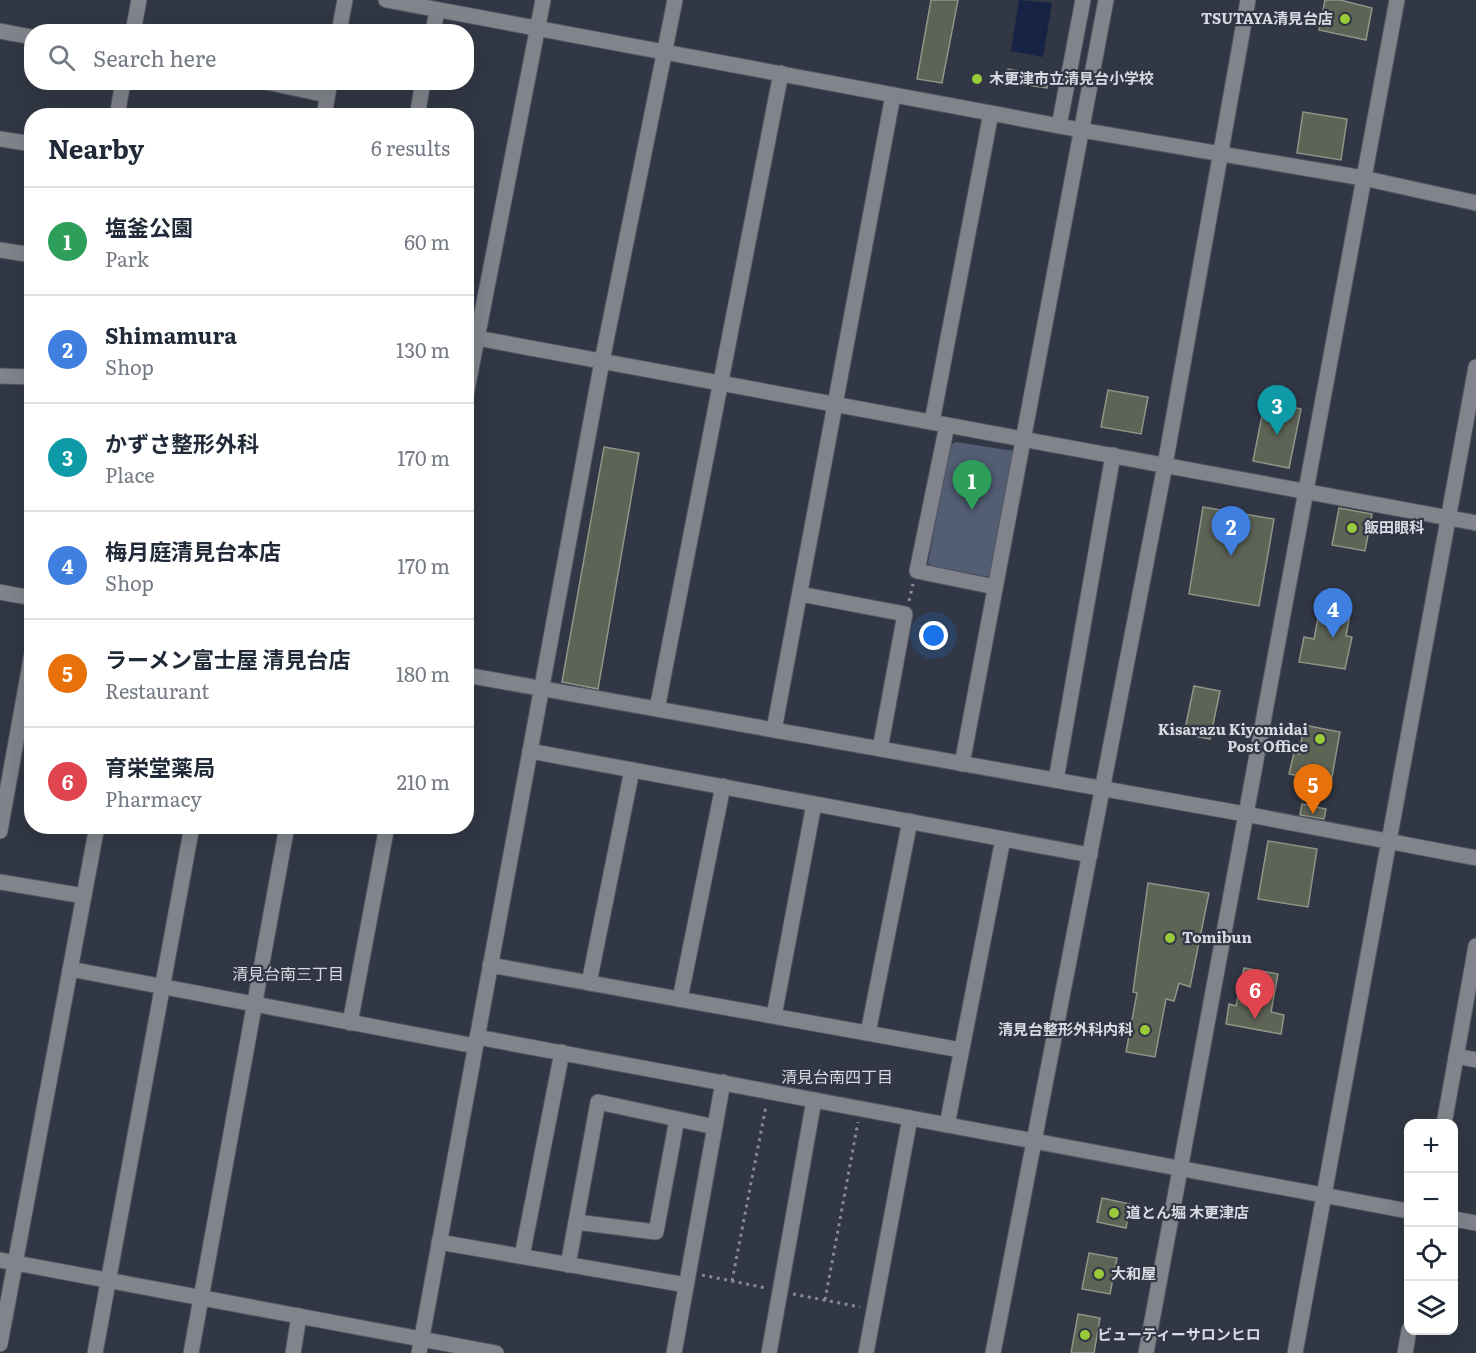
<!DOCTYPE html>
<html lang="en">
<head>
<meta charset="utf-8">
<style>
	body { margin:0; font-family:Literata,"Noto Sans JP",serif; background:#f2f2f3; color:#1f2937 }
	.controls { position:absolute; right:18px; bottom:18px; display:grid; overflow:hidden; border-radius:12px; box-shadow:0 6px 24px #0002 }
	.controls button { width:54px; height:54px; display:grid; place-items:center; padding:0; border:0; border-bottom:2px solid #e0e1e3; background:#fff; color:#1f2937; font:30px sans-serif }
	.you { position:absolute; left:934px; top:636px; width:21px; height:21px; margin:-15px; border:4px solid #fff; border-radius:50%; background:#1a73e8; box-shadow:0 0 0 9px #1a73e833 }
	.badge { display:grid; place-items:center; width:39px; height:39px; border-radius:50%; background:#b45309; color:#fff; font-size:20px; font-weight:700 }
	.pin { position:absolute; translate:-50% -50px; filter:drop-shadow(0 2px 3px #0008) }
	.pin::after { content:''; position:absolute; top:32px; width:21px; height:18px; background:inherit; clip-path:polygon(0 0,100% 0,50% 100%) }
	.list { margin:0; padding:0; list-style:none }
	h2 { display:flex; justify-content:space-between; align-items:center; height:78px; margin:0; padding:0 24px; font-size:26px }
	h2 small { font-size:20px; font-weight:400; color:#747a83 }
	.list li { display:grid; grid-template-columns:39px 1fr auto; gap:18px; align-items:center; box-sizing:border-box; height:108px; padding:0 24px; border-top:2px solid #e0e1e3 }
	.list b { display:block; font-size:22px; white-space:nowrap }
	.list p { margin:0; font-size:20px; white-space:nowrap; color:#747a83 }
	.list em { font-size:20px; font-style:normal; color:#747a83 }
	.icon { flex:none; width:33px; height:33px; fill:none; stroke:currentColor; stroke-width:2; stroke-linecap:round; stroke-linejoin:round }
	.map { position:relative; flex:none; width:1476px; height:1353px; overflow:hidden }
	.search { position:absolute; background:#fff; box-shadow:0 6px 24px #0002; left:24px; top:24px; width:450px; height:66px; display:flex; align-items:center; gap:15px; box-sizing:border-box; padding:0 21px; border-radius:24px; color:#747a83; font-size:22px }
	.panel { position:absolute; background:#fff; box-shadow:0 6px 24px #0002; left:24px; top:108px; width:450px; height:726px; border-radius:24px }
	.map>svg:first-child { display:block }
	.green { fill:#535d73 }
	.water { fill:#172344 }
	.building { fill:#5d6355; stroke:#8f9687; stroke-width:1.5 }
	.lines { fill:none; stroke-linecap:round; stroke-linejoin:round }
	.minor-casing { stroke:#4f5561; stroke-width:17 }
	.path { stroke:#858a94; stroke-width:3; stroke-dasharray:3 4.5; stroke-linecap:butt }
	.minor { stroke:#81848b; stroke-width:15 }
	.poi-dot { fill:#98cb37; stroke:#313744; stroke-width:2 }
	.labels { text-anchor:middle; stroke-width:4.5; stroke-linejoin:round; paint-order:stroke }
	.poi-label { font-size:15px; font-weight:bold; fill:#d7dbe3; stroke:#313744; text-anchor:start }
	.neighbourhood-label { font-size:16px; fill:#d7dbe3; stroke:#313744 }
</style>
</head>
<body>
<div class="map">
<svg width="1476" height="1353" viewBox="0 0 1476 1353">
	<rect width="100%" height="100%" fill="#313744"/>
	<polygon class="green" points="956,442 1014,451 994,574 989,577 931,566 928,563 950,445"/>
	<polygon class="water" points="1019,0 1052,3 1043,57 1011,51"/>
	<g class="building">
		<polygon points="931,0 958,0 942,83 917,79"/>
		<polygon points="1325,0 1340,0 1372,8 1366,40 1319,30"/>
		<polygon points="1008,69 1049,76 1047,88 1006,82"/>
		<polygon points="1303,112 1347,119 1341,160 1297,153"/>
		<polygon points="1108,390 1148,397 1141,434 1101,427"/>
		<polygon points="1265,401 1301,409 1289,468 1253,461"/>
		<polygon points="604,447 639,453 598,689 562,682"/>
		<polygon points="1203,507 1274,519 1259,606 1189,594"/>
		<polygon points="1339,508 1372,514 1365,551 1332,545"/>
		<polygon points="1320,608 1350,614 1346,636 1352,637 1345,669 1299,662 1304,637 1314,639"/>
		<polygon points="1194,686 1220,691 1210,739 1184,734"/>
		<polygon points="1304,725 1340,732 1331,782 1289,774 1294,753 1299,754"/>
		<polygon points="1302,804 1326,809 1324,819 1300,815"/>
		<polygon points="1268,841 1317,849 1308,907 1258,899"/>
		<polygon points="1148,883 1209,893 1190,987 1179,983 1174,1001 1166,999 1155,1057 1126,1052 1137,993 1133,992"/>
		<polygon points="1244,968 1278,974 1271,1012 1284,1015 1281,1034 1226,1024 1229,1004 1236,1006"/>
		<polygon points="1102,1198 1130,1204 1126,1228 1097,1222"/>
		<polygon points="1089,1253 1117,1258 1110,1294 1082,1289"/>
		<polygon points="1078,1314 1100,1318 1094,1353 1071,1353"/>
	</g>
	<g class="lines">
		<defs>
			<g id="minor">
				<polyline points="386,0 1081,130 1363,178 1476,203"/>
				<polyline points="0,31 32,37"/>
				<polyline points="133,32 139,0"/>
				<polyline points="339,32 345,0"/>
				<polyline points="433,32 437,10"/>
				<polyline points="266,82 327,95"/>
				<polyline points="117,116 123,82"/>
				<polyline points="324,116 330,82"/>
				<polyline points="417,116 423,82"/>
				<polyline points="1059,126 1083,0"/>
				<polyline points="0,139 32,144"/>
				<polyline points="0,250 32,255"/>
				<polyline points="466,336 1476,523"/>
				<polyline points="0,376 32,377"/>
				<polyline points="466,395 543,0"/>
				<polyline points="932,422 991,113"/>
				<polyline points="947,425 917,571 995,587"/>
				<polyline points="0,592 32,598"/>
				<polyline points="800,594 905,614 880,749"/>
				<polyline points="466,675 1245,814 1476,858"/>
				<polyline points="657,709 781,73"/>
				<polyline points="774,730 893,95"/>
				<polyline points="530,751 1090,855"/>
				<polyline points="962,764 1106,0"/>
				<polyline points="1056,780 1113,455"/>
				<polyline points="0,831 32,653"/>
				<polyline points="0,882 84,896"/>
				<polyline points="490,965 961,1050"/>
				<polyline points="70,969 475,1046"/>
				<polyline points="589,983 632,770"/>
				<polyline points="680,999 723,786"/>
				<polyline points="774,1016 814,804"/>
				<polyline points="350,1023 387,826"/>
				<polyline points="868,1033 910,821"/>
				<polyline points="477,1037 1408,1211"/>
				<polyline points="1456,1056 1476,1060"/>
				<polyline points="1444,1124 1476,946"/>
				<polyline points="947,1125 1003,839"/>
				<polyline points="1454,1219 1476,1223"/>
				<polyline points="576,1222 656,1232 677,1119"/>
				<polyline points="439,1242 686,1285"/>
				<polyline points="522,1256 562,1052"/>
				<polyline points="0,1260 496,1353"/>
				<polyline points="568,1265 598,1102 715,1127"/>
				<polyline points="0,1344 97,826"/>
				<polyline points="95,1353 192,826"/>
				<polyline points="191,1353 287,826"/>
				<polyline points="293,1353 299,1316"/>
				<polyline points="419,1353 602,361 675,0"/>
				<polyline points="674,1353 723,1082"/>
				<polyline points="769,1353 814,1100"/>
				<polyline points="866,1353 910,1118"/>
				<polyline points="993,1353 1165,465 1248,0"/>
				<polyline points="1146,1353 1397,0"/>
				<polyline points="1295,1353 1476,367"/>
				<polyline points="1405,1353 1409,1330"/>
			</g>
		</defs>
		<use href="#minor" class="minor-casing"/>
		<g class="path">
			<polyline points="909,601 913,584"/>
			<polyline points="702,1275 766,1288"/>
			<polyline points="732,1281 766,1106"/>
			<polyline points="793,1294 860,1307"/>
			<polyline points="825,1300 858,1122"/>
		</g>
		<use href="#minor" class="minor"/>
	</g>
	<g class="poi-dot">
		<circle cx="1345" cy="19" r="6"/>
		<circle cx="977" cy="79" r="6"/>
		<circle cx="1352" cy="528" r="6"/>
		<circle cx="1320" cy="739" r="6"/>
		<circle cx="1170" cy="938" r="6"/>
		<circle cx="1145" cy="1030" r="6"/>
		<circle cx="1114" cy="1213" r="6"/>
		<circle cx="1099" cy="1274" r="6"/>
		<circle cx="1085" cy="1335" r="6"/>
	</g>
	<g class="labels">
		<g class="poi-label">
			<text x="1333" y="24" text-anchor="end">TSUTAYA清見台店</text>
			<text x="989" y="84">木更津市立清見台小学校</text>
			<text x="1364" y="533">飯田眼科</text>
			<text x="1308" y="735" text-anchor="end">Kisarazu Kiyomidai<tspan x="1308" dy="17">Post Office</tspan></text>
			<text x="1182" y="943">Tomibun</text>
			<text x="1133" y="1035" text-anchor="end">清見台整形外科内科</text>
			<text x="1126" y="1218">道とん堀 木更津店</text>
			<text x="1111" y="1279">大和屋</text>
			<text x="1097" y="1340">ビューティーサロンヒロ</text>
		</g>
		<g class="neighbourhood-label">
			<text x="288" y="980">清見台南三丁目</text>
			<text x="837" y="1083">清見台南四丁目</text>
		</g>
	</g>
</svg>
<div class="controls">
<button>+</button>
<button>−</button>
<button><svg class="icon" aria-label="locate" viewBox="0 0 24 24"><circle cx="12" cy="12" r="6"/><path d="M12 2v4M12 18v4M2 12h4M18 12h4"/></svg></button>
<button><svg class="icon" aria-label="layers" viewBox="0 0 24 24"><path d="M12 4l9 5-9 5-9-5zM3 14l9 5 9-5"/></svg></button>
</div>
<div class="you"></div>
<div class="pin badge" style="left:972px;top:510px;background:#2e9e5b">1</div>
<div class="pin badge" style="left:1231px;top:556px;background:#3f7fe0">2</div>
<div class="pin badge" style="left:1277px;top:435px;background:#0f9aa8">3</div>
<div class="pin badge" style="left:1333px;top:638px;background:#3f7fe0">4</div>
<div class="pin badge" style="left:1313px;top:814px;background:#e8710a">5</div>
<div class="pin badge" style="left:1255px;top:1019px;background:#e0444e">6</div>
<div class="search"><svg class="icon" aria-label="search" viewBox="0 0 24 24"><circle cx="10" cy="10" r="6"/><path d="M15 15l6 6"/></svg>Search here</div>
<section class="panel">
<h2>Nearby<small>6 results</small></h2>
<ul class="list">
<li><span class="badge" style="background:#2e9e5b">1</span><div><b>塩釜公園</b><p>Park</p></div><em>60 m</em></li>
<li><span class="badge" style="background:#3f7fe0">2</span><div><b>Shimamura</b><p>Shop</p></div><em>130 m</em></li>
<li><span class="badge" style="background:#0f9aa8">3</span><div><b>かずさ整形外科</b><p>Place</p></div><em>170 m</em></li>
<li><span class="badge" style="background:#3f7fe0">4</span><div><b>梅月庭清見台本店</b><p>Shop</p></div><em>170 m</em></li>
<li><span class="badge" style="background:#e8710a">5</span><div><b>ラーメン富士屋 清見台店</b><p>Restaurant</p></div><em>180 m</em></li>
<li><span class="badge" style="background:#e0444e">6</span><div><b>育栄堂薬局</b><p>Pharmacy</p></div><em>210 m</em></li>
</ul>
</section>
</div>
</body>
</html>
